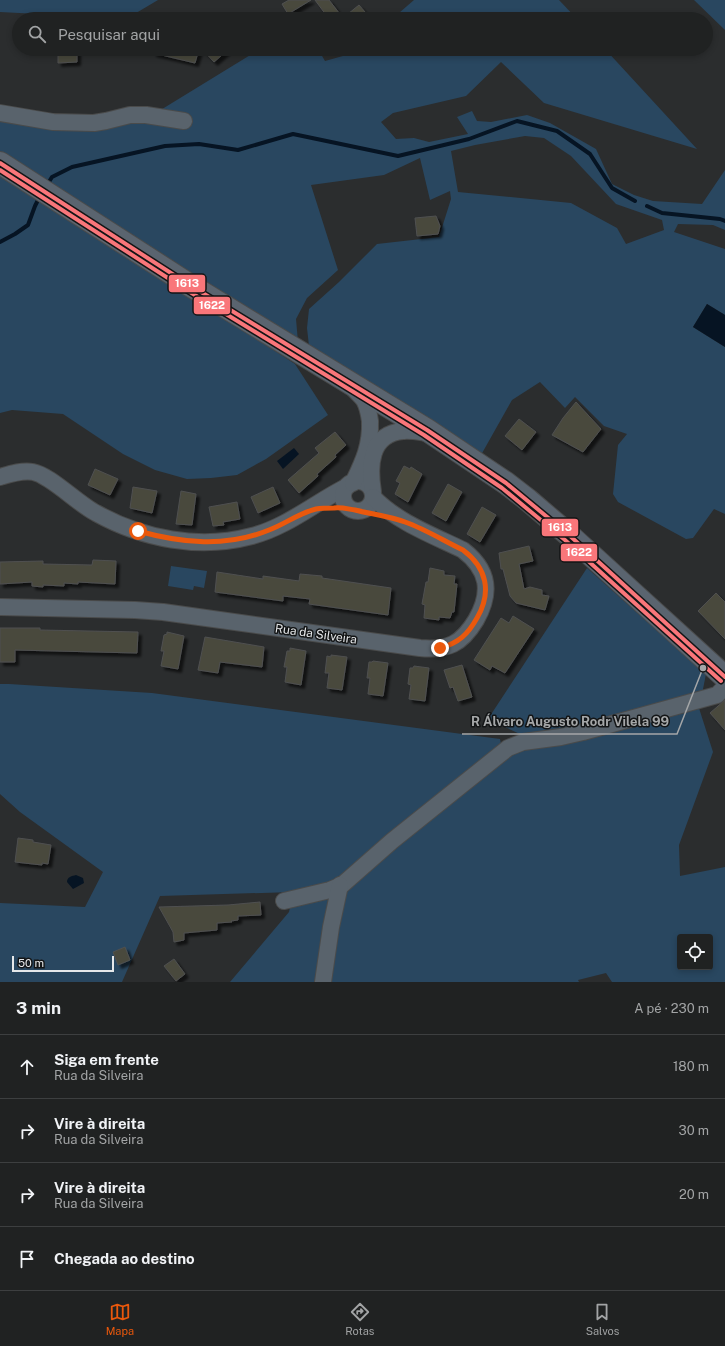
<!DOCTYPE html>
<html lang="pt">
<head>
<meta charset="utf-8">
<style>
	body { margin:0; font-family:"Public Sans",sans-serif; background:#2d2f2f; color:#f1f3f6 }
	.controls { position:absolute; right:12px; bottom:12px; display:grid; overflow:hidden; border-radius:4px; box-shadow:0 2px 6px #0003 }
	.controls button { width:36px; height:36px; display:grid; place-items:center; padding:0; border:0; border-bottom:1px solid #3d3f40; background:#202222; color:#f1f3f6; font:20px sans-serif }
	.scale { position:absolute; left:12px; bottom:10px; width:102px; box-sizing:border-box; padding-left:4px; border:2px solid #e6e8ea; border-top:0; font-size:11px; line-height:14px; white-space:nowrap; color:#e6e8ea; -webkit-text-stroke:3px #131516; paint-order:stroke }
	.stop { position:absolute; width:12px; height:12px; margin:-9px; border:3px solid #ea580c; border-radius:50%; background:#fff }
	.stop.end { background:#ea580c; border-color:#fff; box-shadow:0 1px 4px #0008 }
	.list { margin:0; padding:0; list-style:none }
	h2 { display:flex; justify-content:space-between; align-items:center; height:52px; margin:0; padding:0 16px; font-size:17px }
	h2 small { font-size:13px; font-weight:400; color:#a2a4a5 }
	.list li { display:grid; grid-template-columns:26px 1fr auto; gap:12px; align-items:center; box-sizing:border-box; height:64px; padding:0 16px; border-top:1px solid #3d3f40 }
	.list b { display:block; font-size:15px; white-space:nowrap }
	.list p { margin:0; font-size:13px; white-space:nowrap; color:#a2a4a5 }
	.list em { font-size:13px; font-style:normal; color:#a2a4a5 }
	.icon { flex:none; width:22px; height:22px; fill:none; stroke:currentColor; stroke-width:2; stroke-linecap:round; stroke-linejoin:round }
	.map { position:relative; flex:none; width:725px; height:982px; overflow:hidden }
	.search { position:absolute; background:#202222; box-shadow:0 2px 6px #0003; left:12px; right:12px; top:12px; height:44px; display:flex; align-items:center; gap:10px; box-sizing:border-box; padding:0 14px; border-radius:22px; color:#a2a4a5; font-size:15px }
	.sheet { height:308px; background:#202222 }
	nav { display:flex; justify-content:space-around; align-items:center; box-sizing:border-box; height:56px; border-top:1px solid #3d3f40; background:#202222; font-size:11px; color:#a2a4a5 }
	nav a { display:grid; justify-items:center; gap:2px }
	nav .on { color:#ea580c }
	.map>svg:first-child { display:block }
	.green { fill:#294760; fill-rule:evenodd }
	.water { fill:#061423 }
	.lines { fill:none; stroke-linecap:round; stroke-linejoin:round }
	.stream { stroke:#061423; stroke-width:4 }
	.building { fill:#48483e; stroke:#4f5050; filter:url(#shadow) }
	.minor-casing { stroke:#4a4b4b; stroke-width:18 }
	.secondary-casing { stroke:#4a4b4b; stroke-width:24 }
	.minor { stroke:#59636c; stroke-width:16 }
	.secondary { stroke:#5a646f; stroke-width:22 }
	.bus-1-casing { stroke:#131516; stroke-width:7 }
	.bus-2-casing { stroke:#131516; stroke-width:7 }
	.bus-1 { stroke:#f9767a; stroke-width:4 }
	.bus-2 { stroke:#f9767a; stroke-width:4 }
	.route { stroke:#ea580c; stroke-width:5 }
	.labels { text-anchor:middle; stroke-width:3; stroke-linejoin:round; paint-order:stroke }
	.street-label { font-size:12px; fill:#e6e8ea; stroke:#131516 }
	.leader { fill:none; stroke:#a5a7a8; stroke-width:1.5 }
	.callout-dot { fill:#a5a7a8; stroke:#131516; stroke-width:1.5 }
	.callout-label { font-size:13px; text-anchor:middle; font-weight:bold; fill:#a5a7a8; stroke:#131516; stroke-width:3; stroke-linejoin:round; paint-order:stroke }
	.line-badge { stroke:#131516; stroke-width:1.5 }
	.badge-label { font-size:11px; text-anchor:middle; font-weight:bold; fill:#fff }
</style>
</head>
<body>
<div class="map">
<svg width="725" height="982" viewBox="0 0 725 982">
	<defs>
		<filter id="shadow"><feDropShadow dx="3.5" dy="3.5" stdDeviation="1" flood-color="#0009"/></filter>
	</defs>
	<rect width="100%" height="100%" fill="#2b2d2e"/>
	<g class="green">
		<polygon points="0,0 158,0 126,19 82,19 58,15 0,12"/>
		<polygon points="414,0 559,0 577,19 392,19"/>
		<polygon points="694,0 725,0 725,30"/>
		<path d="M260,49H318L325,61L350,54L356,49H605L697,149L544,103L501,62L466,96L393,113L381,122L396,139L414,138L429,142L468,134L457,117L472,111L477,121L491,122L527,115L550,123L596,149L612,184L634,195L653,201L702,204L725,170V230L713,225L678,224L674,232L725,249V315L707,304L693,327L725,347V514L714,509L693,538L686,539L618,502L613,494L618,445L627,434L604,426L575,397L565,408L540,382L512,400L481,455L309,346L307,328L309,309L339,282L377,244L439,237L451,199L450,191L430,200L420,158L384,175L311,185L338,270L307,298L296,319L298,342L0,153V120L141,122ZM525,136L544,138L571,156L616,204L662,220L664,230L626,244L617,228L571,203L458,192L451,151L475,145Z"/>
		<polygon points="0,173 86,228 295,364 328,415 266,459 237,475 211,478 187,479 155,470 123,454 63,414 12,410 0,413"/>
		<polygon points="171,566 207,571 204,588 194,586 193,590 168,586"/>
		<polygon points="587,568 706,674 702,694 554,734 522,735 488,719"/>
		<path d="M0,684H9L152,693L500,739L501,744L509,753L698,705L713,752L679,845L680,876L725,867V982H612L606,973L578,980L579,982H230L289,912L293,892L160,896L122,982H0V903L85,907L103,872L20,812L0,794ZM680,937H710V967H680Z"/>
	</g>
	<g class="water">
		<polygon points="707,304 725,315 725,347 693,327"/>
		<polygon points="294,448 299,454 283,469 277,461"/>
		<path d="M76,875L83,878L84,883L73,889L67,882C67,877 72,876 76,875Z"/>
	</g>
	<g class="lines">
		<g class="stream">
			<polyline points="47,185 52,177 72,167 165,146 199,144 238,150 293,134 398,156 469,139 517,121 557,131 590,154 612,188 635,201"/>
			<polyline points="647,206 662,213 720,219 725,221"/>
			<polyline points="0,242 15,234 28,225 35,206 40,196"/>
		</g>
	</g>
	<g class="building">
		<polygon points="289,0 311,0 288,14 282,4"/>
		<polygon points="315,0 329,0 343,18 359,5 371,19 329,19"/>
		<polygon points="58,49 77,49 77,62 58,63"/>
		<polygon points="154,49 199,49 195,63 153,53"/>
		<polygon points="202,49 229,49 214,62"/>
		<polygon points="436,216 440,226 438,234 417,236 415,218"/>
		<polygon points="576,402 601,429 583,452 552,435 563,418"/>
		<polygon points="519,419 536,432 522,450 505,436"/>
		<polygon points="335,432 346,445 335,455 336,457 317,474 318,476 299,493 288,480 319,453 315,448"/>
		<polygon points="404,466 410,469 411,467 422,474 408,502 395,494 400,483 396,481"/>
		<polygon points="95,469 118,479 110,495 88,485"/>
		<polygon points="448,484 462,492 446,521 432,513"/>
		<polygon points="133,487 157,491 152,513 130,508"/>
		<polygon points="273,487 280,503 258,513 251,497"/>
		<polygon points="181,491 196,494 192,525 176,524"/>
		<polygon points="237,502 240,519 223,522 224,525 213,526 209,507"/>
		<polygon points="482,507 496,515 480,542 467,534"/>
		<polygon points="529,546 533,561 519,564 524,589 530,587 542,590 542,595 549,596 545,610 516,603 510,596 503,569 501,569 499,553"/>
		<polygon points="93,560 116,561 115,584 78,582 78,584 64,583 64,586 43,585 43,587 32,586 32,582 0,584 0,562 43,561 43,564 92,565"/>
		<polygon points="430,568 444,571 444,575 455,576 454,584 457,584 454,612 452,612 450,618 439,617 439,620 424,618 425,605 422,604 426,582 428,582"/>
		<polygon points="217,572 263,579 263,576 299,581 300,574 322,576 322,578 391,588 388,615 309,604 310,599 283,596 283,601 215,592"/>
		<polygon points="716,593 725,602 725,639 698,611"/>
		<polygon points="513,616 534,629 505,673 492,666 490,670 474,660 501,618 509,623"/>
		<polygon points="0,628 40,628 40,630 138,632 137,653 15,650 15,662 0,662"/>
		<polygon points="167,632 184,636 178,669 161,666 164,651 161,651 164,635 167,634"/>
		<polygon points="205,637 264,647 262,667 220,662 218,673 198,670"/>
		<polygon points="290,648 306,651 301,685 285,682 287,667 284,667 287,651 290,651"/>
		<polygon points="331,655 347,657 342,690 327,688 329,673 325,673 327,656 331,657"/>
		<polygon points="373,661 388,663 383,696 368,694 370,678 367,678 369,662 372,662"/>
		<polygon points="462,665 472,697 458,701 453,687 450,688 444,670"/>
		<polygon points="414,666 429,668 425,701 409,699 411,685 408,684 410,668 413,668"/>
		<polygon points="725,700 725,730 710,713"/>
		<polygon points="18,838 33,840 33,842 51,845 48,864 42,863 42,865 15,862"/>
		<polygon points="260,902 261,915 238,916 238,920 231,921 232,922 217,923 217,930 184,933 184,940 174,942 173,932 159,907 228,905"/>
		<polygon points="125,947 130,960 118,965 113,952"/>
		<polygon points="174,959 185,974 176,981 164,966"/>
	</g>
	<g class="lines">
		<defs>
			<g id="minor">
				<polyline points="0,113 53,122 94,123 106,121 130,115 146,115 184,121"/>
				<path d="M0,477C10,474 22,470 33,472C50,475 78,504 96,513C143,539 199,550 252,536C287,527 316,502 348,486"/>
				<circle cx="358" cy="496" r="15"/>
				<path d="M353,483C363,462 371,446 370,421C369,414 368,407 364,400C361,396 357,393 354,389"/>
				<path d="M373,492C369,467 369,434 403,431C410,430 420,432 428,433"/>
				<path d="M0,607L135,610L163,612L420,648C430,649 443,649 453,644C463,639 470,630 476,620C492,592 489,570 463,550C432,535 397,522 373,497"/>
				<polyline points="284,901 330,890 342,885 392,841 508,748 523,742 561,737 583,732 717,695 725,687"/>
				<polyline points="323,982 331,927 340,885"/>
			</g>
			<polyline id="secondary" points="0,163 188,284 427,430 506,483 528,500 569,535 725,677"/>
		</defs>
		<use href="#minor" class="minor-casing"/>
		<use href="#secondary" class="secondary-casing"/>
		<use href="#minor" class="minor"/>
		<use href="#secondary" class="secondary"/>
		<defs>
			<polyline id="bus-1" points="0,163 188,284 427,430 506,483 569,535 725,677"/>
			<polyline id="bus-2" points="0,170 185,289 424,435 502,488 565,540 721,681"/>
		</defs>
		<use href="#bus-1" class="bus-1-casing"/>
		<use href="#bus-2" class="bus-2-casing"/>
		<use href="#bus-1" class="bus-1"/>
		<use href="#bus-2" class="bus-2"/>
	</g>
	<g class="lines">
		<path class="route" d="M138,531C181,543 226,548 269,530C285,524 299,513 316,509C322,508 328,508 334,508C341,507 348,509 355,510C371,514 389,516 405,522C425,529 444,541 463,550C487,568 492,592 477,618C468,634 459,643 440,648"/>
	</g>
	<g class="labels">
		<g class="street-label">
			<text transform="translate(316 634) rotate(8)" y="4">Rua da Silveira</text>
		</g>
	</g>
	<path class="leader" d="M703 668L677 734H462"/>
	<circle class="callout-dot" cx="703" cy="668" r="4"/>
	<g class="callout-label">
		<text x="570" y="726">R Álvaro Augusto Rodr Vilela 99</text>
	</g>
	<g class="line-badge">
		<rect x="168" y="274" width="38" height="19" rx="4" fill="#f9767a"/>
		<rect x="193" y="296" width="38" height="19" rx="4" fill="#f9767a"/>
		<rect x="541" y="518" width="38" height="19" rx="4" fill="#f9767a"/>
		<rect x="560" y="543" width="38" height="19" rx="4" fill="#f9767a"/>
	</g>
	<g class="badge-label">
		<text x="187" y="287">1613</text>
		<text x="212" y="309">1622</text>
		<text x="560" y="531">1613</text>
		<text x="579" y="556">1622</text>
	</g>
</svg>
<div class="controls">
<button><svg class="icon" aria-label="locate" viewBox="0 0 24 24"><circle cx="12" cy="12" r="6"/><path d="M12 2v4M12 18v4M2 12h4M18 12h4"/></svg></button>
</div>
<div class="scale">50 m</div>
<div class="stop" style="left:138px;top:531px"></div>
<div class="stop end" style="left:440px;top:648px"></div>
<div class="search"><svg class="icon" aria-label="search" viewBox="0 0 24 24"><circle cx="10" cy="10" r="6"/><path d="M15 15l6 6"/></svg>Pesquisar aqui</div>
</div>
<section class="sheet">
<h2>3 min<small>A pé · 230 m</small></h2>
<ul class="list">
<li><svg class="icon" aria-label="ahead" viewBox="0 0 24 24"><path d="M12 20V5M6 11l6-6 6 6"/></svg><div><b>Siga em frente</b><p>Rua da Silveira</p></div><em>180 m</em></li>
<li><svg class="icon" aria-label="right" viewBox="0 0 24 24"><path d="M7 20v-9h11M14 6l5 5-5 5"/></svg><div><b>Vire à direita</b><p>Rua da Silveira</p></div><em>30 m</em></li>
<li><svg class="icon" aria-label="right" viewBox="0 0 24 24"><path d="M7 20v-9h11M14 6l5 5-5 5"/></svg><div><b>Vire à direita</b><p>Rua da Silveira</p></div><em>20 m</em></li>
<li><svg class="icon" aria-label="arrive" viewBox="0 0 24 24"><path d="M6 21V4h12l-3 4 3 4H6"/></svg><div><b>Chegada ao destino</b></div></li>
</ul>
</section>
<nav>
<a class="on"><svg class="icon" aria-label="map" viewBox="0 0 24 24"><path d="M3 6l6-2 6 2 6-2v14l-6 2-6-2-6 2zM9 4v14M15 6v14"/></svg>Mapa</a>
<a><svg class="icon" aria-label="directions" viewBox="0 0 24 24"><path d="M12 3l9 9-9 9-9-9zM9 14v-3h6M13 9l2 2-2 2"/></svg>Rotas</a>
<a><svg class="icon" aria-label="saved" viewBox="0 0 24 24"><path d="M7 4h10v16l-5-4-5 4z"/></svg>Salvos</a>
</nav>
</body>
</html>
